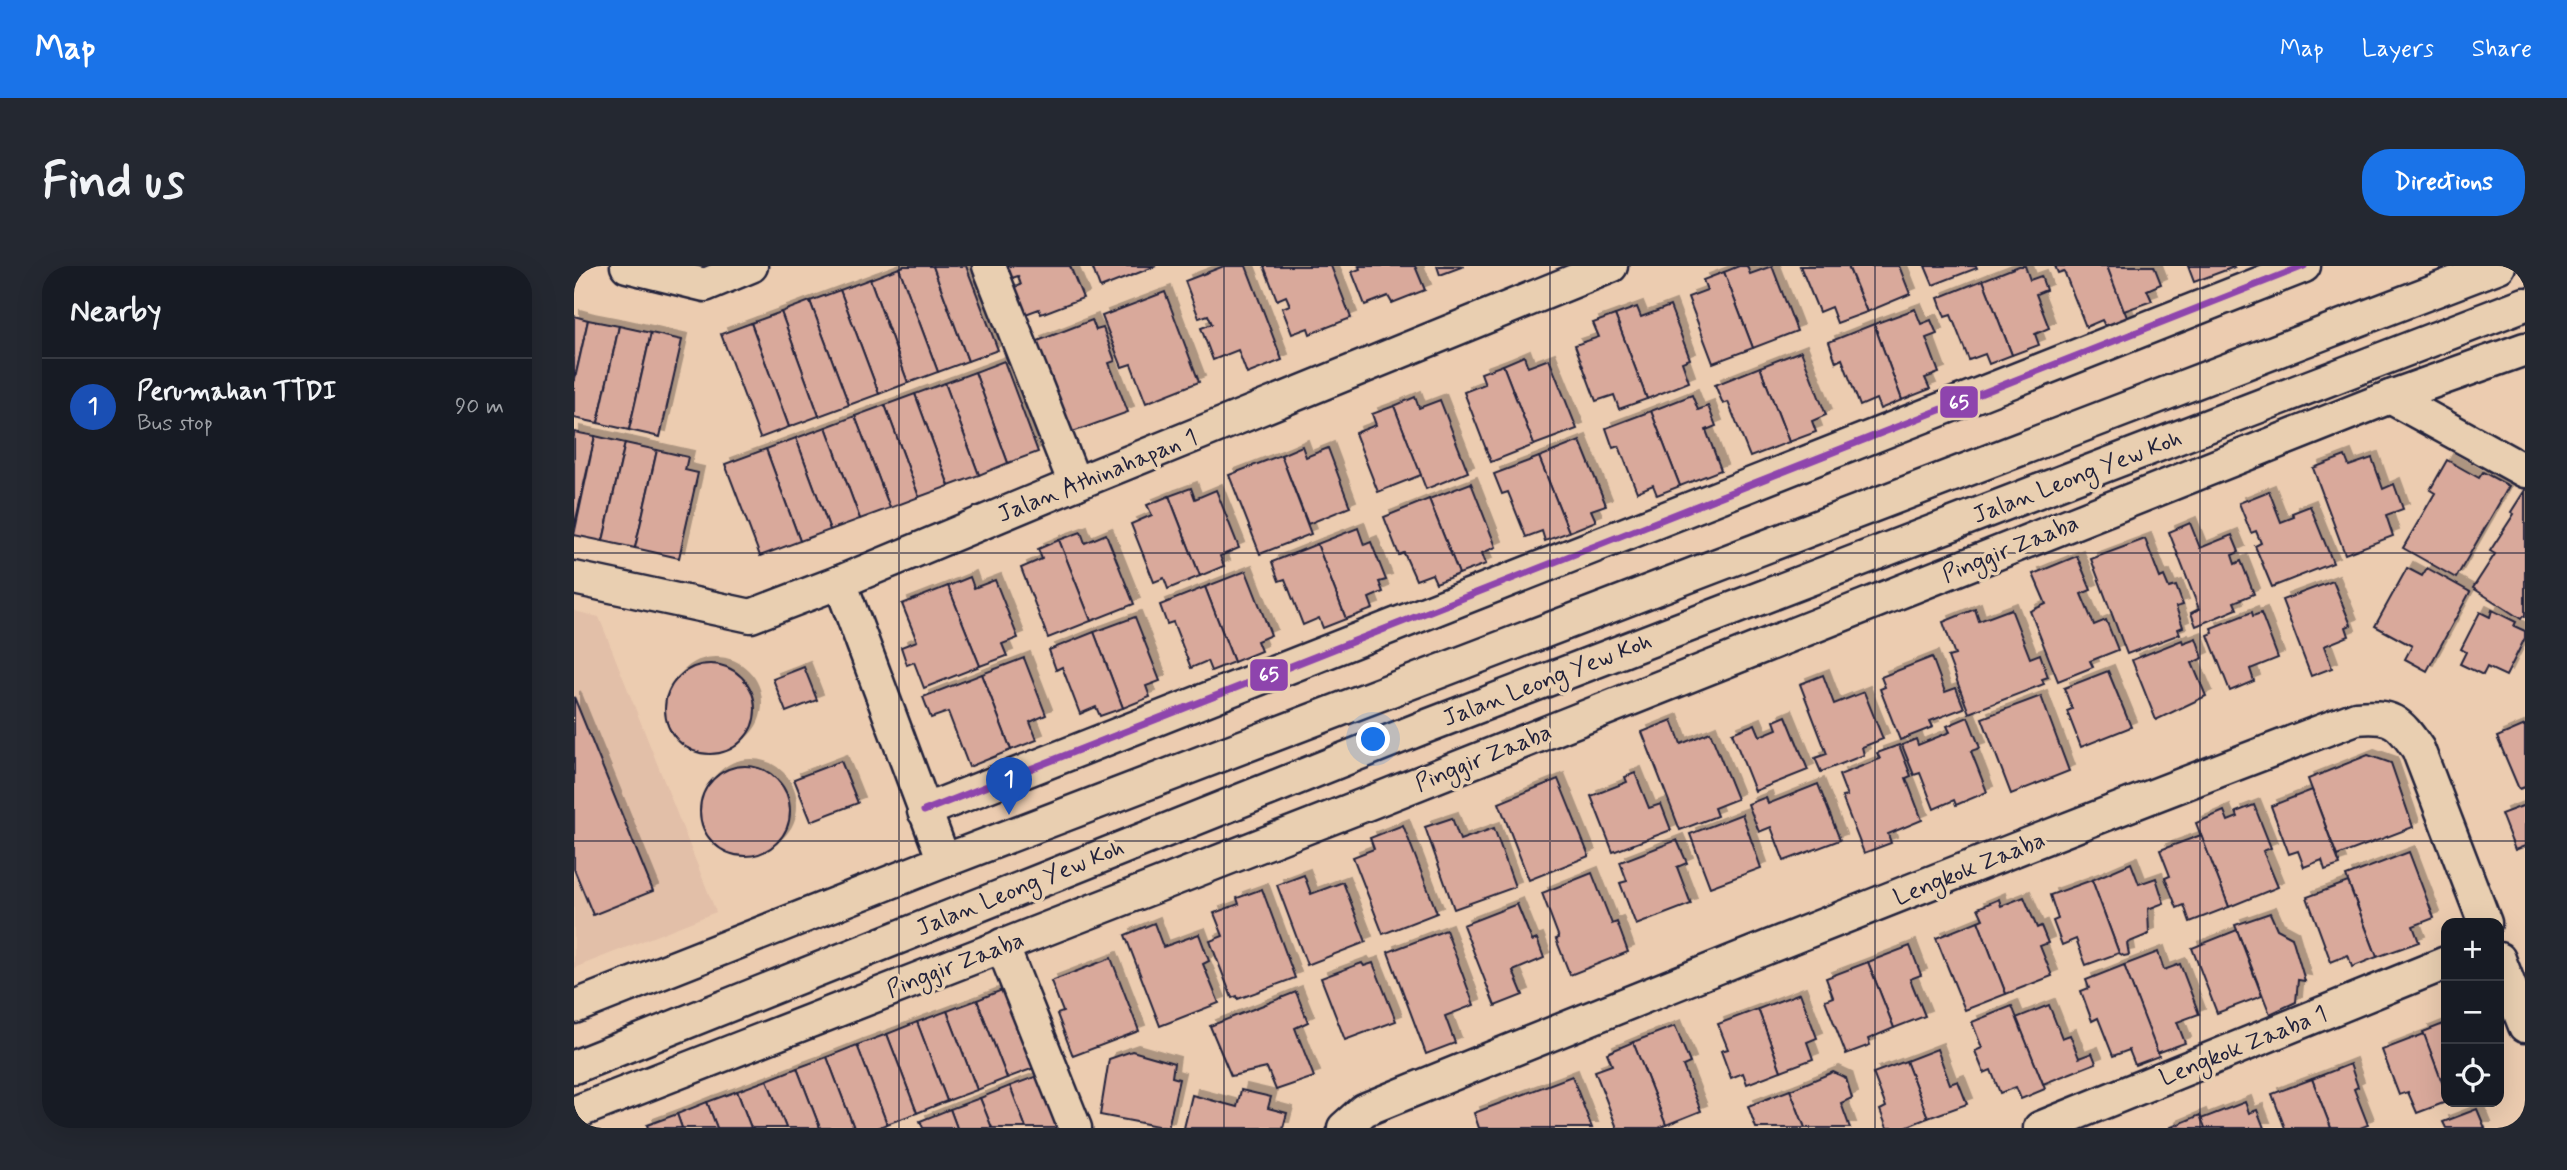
<!DOCTYPE html>
<html lang="en">
<head>
<meta charset="utf-8">
<style>
	body { margin:0; font-family:Mynerve,sans-serif; background:#242831; color:#f1f3f6 }
	.controls { position:absolute; right:21px; bottom:21px; display:grid; overflow:hidden; border-radius:14px; box-shadow:0 7px 28px #0002 }
	.controls button { width:63px; height:63px; display:grid; place-items:center; padding:0; border:0; border-bottom:2px solid #363941; background:#171b24; color:#f1f3f6; font:35px sans-serif }
	.you { position:absolute; left:800px; top:474px; width:24px; height:24px; margin:-18px; border:5px solid #fff; border-radius:50%; background:#1a73e8; box-shadow:0 0 0 10px #1a73e833 }
	.badge { display:grid; place-items:center; width:46px; height:46px; border-radius:50%; background:#1a73e8; color:#fff; font-size:23px; font-weight:700 }
	.pin { position:absolute; translate:-50% -58px; filter:drop-shadow(0 2px 4px #0008) }
	.pin::after { content:''; position:absolute; top:37px; width:24px; height:21px; background:inherit; clip-path:polygon(0 0,100% 0,50% 100%) }
	.list { margin:0; padding:0; list-style:none }
	h2 { display:flex; justify-content:space-between; align-items:center; height:91px; margin:0; padding:0 28px; font-size:30px }
	h2 small { font-size:23px; font-weight:400; color:#9ea1a6 }
	.list li { display:grid; grid-template-columns:46px 1fr auto; gap:21px; align-items:center; box-sizing:border-box; height:98px; padding:0 28px; border-top:2px solid #363941 }
	.list b { display:block; font-size:26px; white-space:nowrap }
	.list p { margin:0; font-size:23px; white-space:nowrap; color:#9ea1a6 }
	.list em { font-size:23px; font-style:normal; color:#9ea1a6 }
	.icon { flex:none; width:38px; height:38px; fill:none; stroke:currentColor; stroke-width:2; stroke-linecap:round; stroke-linejoin:round }
	.map { position:relative; flex:none; width:1951px; height:862px; overflow:hidden; border-radius:28px }
	header { display:flex; align-items:center; gap:42px; box-sizing:border-box; height:98px; padding:0 35px; background:#1a73e8; color:#fff }
	header strong { font-size:33px }
	nav { display:flex; gap:38px; margin-inline-start:auto; font-size:24px }
	.intro { display:flex; align-items:center; justify-content:space-between; box-sizing:border-box; height:168px; padding:0 42px }
	h1 { margin:0; font-size:49px }
	.button { padding:18px 32px; border-radius:28px; background:#1a73e8; color:#fff; font-size:24px; font-weight:700 }
	main { display:flex; gap:42px; padding:0 42px }
	aside { flex:1; background:#171b24; border-radius:28px; box-shadow:0 7px 28px #0002 }
	.map>svg:first-child { display:block }
	.built { fill:#e2bfa8 }
	.building { fill:#d9a99b; stroke:#22223b; stroke-width:2; filter:url(#shadow) }
	.lines { fill:none; stroke-linecap:round; stroke-linejoin:round }
	.minor-casing { stroke:#22223b; stroke-width:37 }
	.minor { stroke:#e9cfb1; stroke-width:32 }
	.bus-1-casing { stroke:#e9cfb1; stroke-width:12 }
	.bus-1 { stroke:#8e44ad; stroke-width:7 }
	.grid { fill:none; stroke:#22223b; stroke-width:2; stroke-opacity:0.55 }
	.labels { text-anchor:middle; stroke-width:7; stroke-linejoin:round; paint-order:stroke }
	.street-label { font-size:24px; fill:#22223b; stroke:#e9cfb1 }
	.line-badge { stroke:#e9cfb1; stroke-width:2.5 }
	.badge-label { font-size:19px; text-anchor:middle; font-weight:bold; fill:#fff }
</style>
</head>
<body>
<header>
<strong>Map</strong>
<nav><a>Map</a><a>Layers</a><a>Share</a></nav>
</header>
<div class="intro"><h1>Find us</h1><a class="button">Directions</a></div>
<main>
<aside>
<h2>Nearby<small></small></h2>
<ul class="list">
<li><span class="badge" style="background:#1a4fb4">1</span><div><b>Perumahan TTDI</b><p>Bus stop</p></div><em>90 m</em></li>
</ul>
</aside>
<div class="map">
<svg width="1951" height="862" viewBox="0 0 1951 862">
	<defs>
		<filter id="shadow"><feDropShadow dx="6" dy="-6" stdDeviation="0" flood-color="#0004"/></filter>
	</defs>
	<rect width="100%" height="100%" fill="#ecccb0"/>
	<filter id="ink" filterUnits="userSpaceOnUse"><feTurbulence type="fractalNoise" baseFrequency=".0143" numOctaves="2"/><feDisplacementMap in="SourceGraphic" scale="14" xChannelSelector="R" yChannelSelector="G"/><feConvolveMatrix kernelMatrix="1 2 1 2 8 2 1 2 1" color-interpolation-filters="sRGB"/></filter>
	<g filter="url(#ink)">
		<polygon class="built" points="0,345 25,351 142,646 0,702"/>
		<g class="building">
			<polygon points="330,0 359,0 394,95 364,106 325,2"/>
			<polygon points="359,0 392,0 424,84 394,95"/>
			<polygon points="430,0 496,0 509,32 467,48 465,43 449,49 439,22 447,19 444,10 435,13"/>
			<polygon points="518,0 582,0 526,22"/>
			<polygon points="650,0 672,0 708,94 673,108 664,84 639,94 627,62 638,58 634,49 625,52 611,15"/>
			<polygon points="690,0 757,0 777,52 736,68 734,62 718,68 708,42 716,39 712,30 703,34"/>
			<polygon points="785,0 841,0 851,24 818,37 814,30 791,39 778,6 786,3"/>
			<polygon points="863,0 890,0 866,9"/>
			<polygon points="1165,0 1173,0 1176,8 1198,0 1223,65 1179,82 1150,6"/>
			<polygon points="1226,0 1274,0 1293,46 1263,57 1257,41 1245,46"/>
			<polygon points="1274,0 1325,0 1336,28 1293,46"/>
			<polygon points="1351,0 1402,0 1403,2 1359,19"/>
			<polygon points="1445,0 1451,0 1456,14 1467,10 1472,24 1462,28 1475,62 1461,68 1465,79 1438,89 1409,14"/>
			<polygon points="1481,0 1533,0 1554,54 1532,62 1528,54 1512,61 1490,5 1484,7"/>
			<polygon points="1533,0 1580,0 1587,18 1573,24 1578,35 1550,45"/>
			<polygon points="1614,0 1659,0 1660,1 1620,16"/>
			<polygon points="325,2 364,106 334,117 296,13"/>
			<polygon points="1150,6 1179,82 1139,97 1114,31 1133,24 1129,14"/>
			<polygon points="296,13 334,117 305,128 266,24"/>
			<polygon points="1409,14 1438,89 1415,98 1411,88 1395,94 1377,49 1371,51 1364,32"/>
			<polygon points="266,24 305,128 275,139 236,35"/>
			<polygon points="591,26 625,116 572,137 557,98 548,101 528,50"/>
			<polygon points="236,35 275,139 245,150 207,46"/>
			<polygon points="1096,40 1116,93 1108,96 1115,116 1073,133 1041,49 1063,41 1067,51"/>
			<polygon points="1341,43 1347,58 1357,54 1363,68 1352,72 1365,107 1351,112 1356,123 1328,134 1300,58"/>
			<polygon points="207,46 245,150 215,161 177,57"/>
			<polygon points="1041,49 1073,133 1045,143 1040,129 1022,135 1001,79 1025,71 1019,57"/>
			<polygon points="0,50 14,54 0,117"/>
			<polygon points="14,54 45,60 24,157 0,152 0,117"/>
			<polygon points="518,54 522,64 529,62 541,95 535,97 554,146 496,167 461,76"/>
			<polygon points="177,57 215,161 186,172 147,68"/>
			<polygon points="1300,58 1328,134 1306,143 1302,133 1286,140 1268,93 1262,96 1255,76"/>
			<polygon points="45,60 77,67 55,164 24,157"/>
			<polygon points="77,67 108,74 86,171 55,164"/>
			<polygon points="1227,85 1252,149 1238,155 1242,166 1215,176 1186,101"/>
			<polygon points="950,90 954,101 975,93 1003,163 960,179 929,99"/>
			<polygon points="430,95 464,186 434,197 401,106"/>
			<polygon points="929,99 960,179 917,196 890,126 911,118 907,107"/>
			<polygon points="1186,101 1215,176 1176,191 1154,136 1149,138 1141,119"/>
			<polygon points="401,106 434,197 405,209 371,117"/>
			<polygon points="371,117 405,209 375,220 341,128"/>
			<polygon points="341,128 375,220 345,231 311,139"/>
			<polygon points="1118,129 1124,144 1134,140 1142,160 1132,164 1147,204 1106,220 1077,145"/>
			<polygon points="841,131 845,142 866,134 894,206 852,223 820,140"/>
			<polygon points="311,139 345,231 316,242 281,150"/>
			<polygon points="820,140 847,209 804,226 781,167 802,159 798,148"/>
			<polygon points="1077,145 1106,220 1083,229 1079,219 1063,226 1045,180 1039,182 1032,162"/>
			<polygon points="281,150 316,242 286,253 252,161"/>
			<polygon points="252,161 286,253 256,264 222,172"/>
			<polygon points="0,166 21,170 0,262"/>
			<polygon points="21,170 51,177 29,275 0,269"/>
			<polygon points="222,172 256,264 226,275 192,183"/>
			<polygon points="1006,175 1032,239 1017,244 1022,255 995,266 965,191"/>
			<polygon points="51,177 83,184 61,282 29,275"/>
			<polygon points="728,180 732,191 754,182 776,241 734,258 707,189"/>
			<polygon points="192,183 226,275 186,290 151,198"/>
			<polygon points="83,184 114,191 111,204 124,207 105,292 61,282"/>
			<polygon points="707,189 737,268 686,288 655,209"/>
			<polygon points="1771,190 1775,200 1798,192 1809,223 1820,218 1829,243 1812,249 1819,270 1771,288 1739,202"/>
			<polygon points="965,191 995,266 971,275 968,265 952,271 934,226 928,228 920,208"/>
			<polygon points="1873,194 1905,212 1909,206 1935,220 1882,312 1829,282 1861,227 1856,224"/>
			<polygon points="897,217 922,281 908,287 912,298 885,308 855,233"/>
			<polygon points="617,222 621,233 642,224 665,282 646,290 650,300 626,310 595,230"/>
			<polygon points="1951,224 1951,351 1949,350 1947,353 1899,322 1921,288 1916,285 1940,248 1937,246"/>
			<polygon points="1695,225 1707,256 1720,251 1718,247 1736,240 1759,297 1698,321 1681,280 1687,277 1682,265 1677,267 1665,237"/>
			<polygon points="595,230 626,310 594,323 590,312 580,316 557,258 578,249 573,239"/>
			<polygon points="855,233 885,308 862,317 858,308 842,314 830,287 825,289 810,251"/>
			<polygon points="1616,257 1626,282 1658,269 1665,286 1658,289 1661,298 1667,295 1680,328 1660,336 1663,343 1622,360 1617,347 1625,343 1595,266"/>
			<polygon points="784,262 790,279 797,276 812,314 805,316 809,326 795,332 799,343 772,353 743,278"/>
			<polygon points="507,266 511,277 532,268 560,338 517,355 485,274"/>
			<polygon points="1571,273 1586,312 1590,310 1595,322 1602,320 1609,339 1602,341 1609,361 1604,363 1606,368 1553,388 1517,293"/>
			<polygon points="485,274 517,355 474,372 447,302 468,293 464,283"/>
			<polygon points="743,278 772,353 749,362 745,352 729,359 711,313 705,315 698,296"/>
			<polygon points="1503,290 1517,324 1507,328 1520,359 1532,354 1544,384 1516,395 1519,401 1484,415 1456,345 1472,338 1459,308"/>
			<polygon points="1833,302 1848,310 1853,302 1896,326 1853,405 1831,393 1838,380 1801,360"/>
			<polygon points="672,305 697,369 683,375 687,385 660,396 631,321"/>
			<polygon points="396,311 400,322 421,314 444,372 428,378 433,390 406,400 374,320"/>
			<polygon points="1759,315 1777,359 1772,361 1775,370 1750,380 1758,402 1737,410 1708,334"/>
			<polygon points="374,320 406,400 350,422 340,396 333,399 327,381 343,375 328,338"/>
			<polygon points="631,321 660,396 637,405 633,395 617,402 599,356 593,358 586,339"/>
			<polygon points="1401,343 1405,355 1437,343 1456,392 1466,388 1474,411 1468,413 1470,418 1395,447 1374,391 1381,389 1369,356"/>
			<polygon points="1918,344 1942,356 1940,360 1951,365 1951,372 1932,410 1913,401 1909,409 1886,398 1892,386 1887,383 1906,346 1916,351"/>
			<polygon points="1678,346 1679,350 1687,347 1704,392 1676,403 1680,415 1656,425 1634,369 1639,367 1637,362"/>
			<polygon points="561,351 586,415 572,420 576,431 549,442 520,366"/>
			<polygon points="520,366 549,442 526,450 522,441 506,448 488,401 482,404 475,384"/>
			<polygon points="1622,372 1629,392 1618,397 1632,430 1582,454 1558,394 1608,374 1609,377"/>
			<polygon points="1358,391 1371,426 1382,422 1390,442 1356,455 1359,461 1326,474 1306,423 1311,421 1307,411"/>
			<polygon points="450,392 472,449 456,456 463,474 437,484 408,408"/>
			<circle cx="136" cy="443" r="45"/>
			<polygon points="230,401 243,434 212,446 199,413"/>
			<polygon points="1534,405 1557,461 1507,481 1493,445 1498,443 1490,422"/>
			<polygon points="408,408 437,484 395,501 374,446 357,452 349,431"/>
			<polygon points="1249,409 1260,438 1290,426 1309,473 1288,481 1290,489 1247,506 1241,492 1253,488 1226,418"/>
			<polygon points="1467,430 1495,505 1437,528 1408,452"/>
			<polygon points="0,431 79,625 19,649 0,603"/>
			<polygon points="1212,450 1234,504 1181,525 1158,467 1181,458 1186,470 1203,463 1200,455"/>
			<polygon points="1394,451 1406,482 1397,485 1413,526 1382,539 1380,534 1360,543 1346,507 1340,509 1328,479 1342,473 1344,479 1376,466 1373,460"/>
			<polygon points="1098,454 1107,478 1136,466 1163,533 1140,542 1143,550 1106,564 1068,466"/>
			<polygon points="1951,459 1951,521 1945,523 1923,471"/>
			<polygon points="1325,479 1337,510 1332,512 1348,554 1314,568 1317,577 1290,587 1268,531 1273,530 1265,509 1306,493 1303,487"/>
			<polygon points="1794,489 1817,497 1839,561 1763,590 1734,513"/>
			<polygon points="267,495 284,537 237,555 220,513"/>
			<circle cx="171" cy="545" r="45"/>
			<polygon points="1061,507 1075,542 1087,538 1097,564 1039,586 1017,530 1053,516 1051,511"/>
			<polygon points="984,513 1015,590 955,614 925,537"/>
			<polygon points="1244,518 1266,574 1210,595 1197,561 1185,566 1174,538 1192,531 1194,538"/>
			<polygon points="1738,524 1766,599 1751,604 1748,594 1730,601 1724,585 1715,588 1697,540"/>
			<polygon points="1680,539 1697,582 1689,585 1704,621 1655,641 1622,557 1650,545 1654,555 1664,551 1662,546"/>
			<polygon points="1951,539 1951,580 1941,584 1927,548"/>
			<polygon points="1168,548 1187,602 1136,621 1116,568"/>
			<polygon points="878,552 886,574 920,562 941,621 880,643 851,561"/>
			<polygon points="829,559 863,647 809,668 779,591 800,583 796,572"/>
			<polygon points="1627,569 1655,641 1616,656 1610,639 1603,642 1591,612 1596,610 1586,584"/>
			<polygon points="1103,574 1113,597 1103,601 1117,638 1062,659 1046,617 1053,615 1046,596"/>
			<polygon points="1835,586 1860,652 1839,660 1845,676 1803,691 1772,610"/>
			<polygon points="1557,597 1565,618 1582,612 1590,637 1574,643 1575,668 1553,677 1555,689 1550,690 1545,687 1518,614"/>
			<polygon points="1018,607 1038,658 1043,656 1054,686 996,709 982,673 985,672 968,627"/>
			<polygon points="730,609 737,628 769,616 792,676 733,699 703,619"/>
			<polygon points="1518,614 1545,687 1512,699 1502,673 1488,679 1479,655 1484,653 1476,629"/>
			<polygon points="1774,616 1803,691 1778,701 1774,689 1757,696 1733,631"/>
			<polygon points="688,623 721,712 664,733 663,730 658,732 636,675 649,670 640,647 665,638 663,632"/>
			<polygon points="1450,631 1463,662 1467,660 1474,677 1466,680 1478,710 1432,728 1404,655 1409,653 1404,642 1425,633 1427,640"/>
			<polygon points="943,638 958,675 963,673 970,692 939,705 949,729 921,740 889,659"/>
			<polygon points="1696,647 1703,663 1718,671 1731,715 1724,714 1722,736 1696,748 1661,659"/>
			<polygon points="1404,655 1432,728 1391,744 1362,672"/>
			<polygon points="580,657 589,681 625,668 635,695 629,698 645,737 586,760 551,669"/>
			<polygon points="872,664 900,739 871,750 881,777 852,788 814,686"/>
			<polygon points="1663,664 1688,730 1643,747 1618,682"/>
			<polygon points="1336,680 1347,709 1336,713 1351,750 1320,762 1294,696"/>
			<polygon points="1584,686 1590,704 1606,698 1625,748 1603,756 1611,777 1583,787 1550,699"/>
			<polygon points="537,692 565,765 499,790 483,748 489,746 477,715"/>
			<polygon points="1294,696 1320,762 1294,773 1296,779 1272,788 1251,734 1259,731 1252,712"/>
			<polygon points="788,697 790,700 799,697 822,755 771,774 747,712"/>
			<polygon points="1550,699 1585,790 1561,799 1555,784 1539,790 1524,752 1518,755 1507,725 1515,722 1512,714"/>
			<polygon points="433,722 463,801 433,812 403,734"/>
			<polygon points="722,726 734,756 721,762 740,811 702,824 693,802 657,810 636,760"/>
			<polygon points="1226,727 1243,772 1233,776 1239,793 1207,805 1184,743"/>
			<polygon points="403,734 433,812 403,824 373,745"/>
			<polygon points="1475,739 1488,772 1496,769 1505,792 1518,787 1522,797 1469,818 1442,752"/>
			<polygon points="1438,740 1471,823 1447,833 1442,821 1426,827 1417,804 1410,807 1401,785 1408,782 1398,756"/>
			<polygon points="1184,743 1207,805 1173,818 1169,807 1157,812 1147,785 1154,783 1144,758"/>
			<polygon points="373,745 403,824 373,835 343,756"/>
			<polygon points="343,756 373,835 343,847 313,768"/>
			<polygon points="1872,757 1872,827 1849,766"/>
			<polygon points="1101,760 1116,797 1109,800 1127,845 1092,859 1059,776"/>
			<polygon points="313,768 343,847 313,858 283,779"/>
			<polygon points="1850,768 1872,827 1872,836 1843,847 1834,826 1825,829 1808,784"/>
			<polygon points="1059,776 1092,859 1085,862 1043,862 1021,805 1038,799 1033,787"/>
			<polygon points="283,779 313,858 303,862 280,862 253,791"/>
			<polygon points="1363,783 1376,818 1384,815 1393,838 1354,852 1332,795"/>
			<polygon points="558,785 600,797 598,811 605,813 594,862 526,849 535,793"/>
			<polygon points="253,791 280,862 246,862 223,802"/>
			<polygon points="1332,795 1354,852 1329,862 1313,862 1306,844 1312,841 1299,807"/>
			<polygon points="1776,798 1784,821 1780,823 1794,859 1786,862 1757,862 1738,813"/>
			<polygon points="223,802 246,862 212,862 193,814"/>
			<polygon points="1259,806 1272,812 1278,832 1267,837 1276,862 1231,862 1216,824"/>
			<polygon points="466,809 486,862 452,862 436,820"/>
			<polygon points="998,810 1018,862 905,862 900,847"/>
			<polygon points="1738,813 1757,862 1711,862 1698,828"/>
			<polygon points="193,814 212,862 177,862 163,825"/>
			<polygon points="436,820 452,862 418,862 406,832"/>
			<polygon points="667,824 697,831 694,842 713,847 709,862 610,862 618,829 663,841"/>
			<polygon points="1216,824 1231,862 1182,862 1174,840"/>
			<polygon points="163,825 177,862 143,862 133,836"/>
			<polygon points="406,832 418,862 383,862 376,843"/>
			<polygon points="133,836 143,862 108,862 103,848"/>
			<polygon points="1671,836 1675,847 1683,844 1690,862 1631,862 1627,853"/>
			<polygon points="376,843 383,862 349,862 346,855"/>
			<polygon points="1903,843 1911,862 1872,862 1869,856"/>
			<polygon points="103,848 108,862 74,862 73,859"/>
			<polygon points="1626,849 1631,862 1595,862"/>
		</g>
		<g class="lines">
			<defs>
				<g id="minor">
					<polyline points="53,0 131,19 177,0"/>
					<polyline points="415,0 501,218"/>
					<polyline points="1816,131 1951,205"/>
					<polyline points="0,312 177,350 266,316 501,218 1037,0"/>
					<polyline points="266,316 370,595"/>
					<polyline points="350,545 1730,0"/>
					<polyline points="428,679 501,862"/>
					<polyline points="1925,693 1951,760"/>
					<polyline points="0,741 370,595 1925,0"/>
					<polyline points="0,801 848,462 1951,38"/>
					<polyline points="0,847 795,537 1816,131 1951,83"/>
					<path d="M770,862L790,844C1119,710 1450,578 1782,452C1818,449 1824,454 1844,483L1911,657"/>
					<polyline points="1466,862 1872,697"/>
				</g>
			</defs>
			<use href="#minor" class="minor-casing"/>
			<use href="#minor" class="minor"/>
			<defs>
				<polyline id="bus-1" points="350,545 1730,0"/>
			</defs>
			<use href="#bus-1" class="bus-1-casing"/>
			<use href="#bus-1" class="bus-1"/>
		</g>
	</g>
	<path class="grid" d="M325,0V862M650,0V862M976,0V862M1301,0V862M1626,0V862M0,287H1951M0,575H1951"/>
	<g class="labels">
		<g class="street-label">
			<text transform="translate(523 209) rotate(-22)" y="8">Jalan Athinahapan 1</text>
			<text transform="translate(1503 210) rotate(-21)" y="8">Jalan Leong Yew Koh</text>
			<text transform="translate(1436 282) rotate(-22)" y="8">Pinggir Zaaba</text>
			<text transform="translate(973 413) rotate(-21)" y="8">Jalan Leong Yew Koh</text>
			<text transform="translate(909 491) rotate(-22)" y="8">Pinggir Zaaba</text>
			<text transform="translate(1395 602) rotate(-22)" y="8">Lengkok Zaaba</text>
			<text transform="translate(446 621) rotate(-22)" y="8">Jalan Leong Yew Koh</text>
			<text transform="translate(381 698) rotate(-21)" y="8">Pinggir Zaaba</text>
			<text transform="translate(1669 779) rotate(-22)" y="8">Lengkok Zaaba 1</text>
		</g>
	</g>
	<g class="line-badge">
		<rect x="1365" y="119" width="40" height="34" rx="7" fill="#8e44ad"/>
		<rect x="675" y="392" width="40" height="34" rx="7" fill="#8e44ad"/>
	</g>
	<g class="badge-label">
		<text x="1385" y="143">65</text>
		<text x="695" y="415">65</text>
	</g>
</svg>
<div class="controls">
<button>+</button>
<button>−</button>
<button><svg class="icon" aria-label="locate" viewBox="0 0 24 24"><circle cx="12" cy="12" r="6"/><path d="M12 2v4M12 18v4M2 12h4M18 12h4"/></svg></button>
</div>
<div class="you"></div>
<div class="pin badge" style="left:435px;top:549px;background:#1a4fb4">1</div>
</div>
</main>
</body>
</html>
